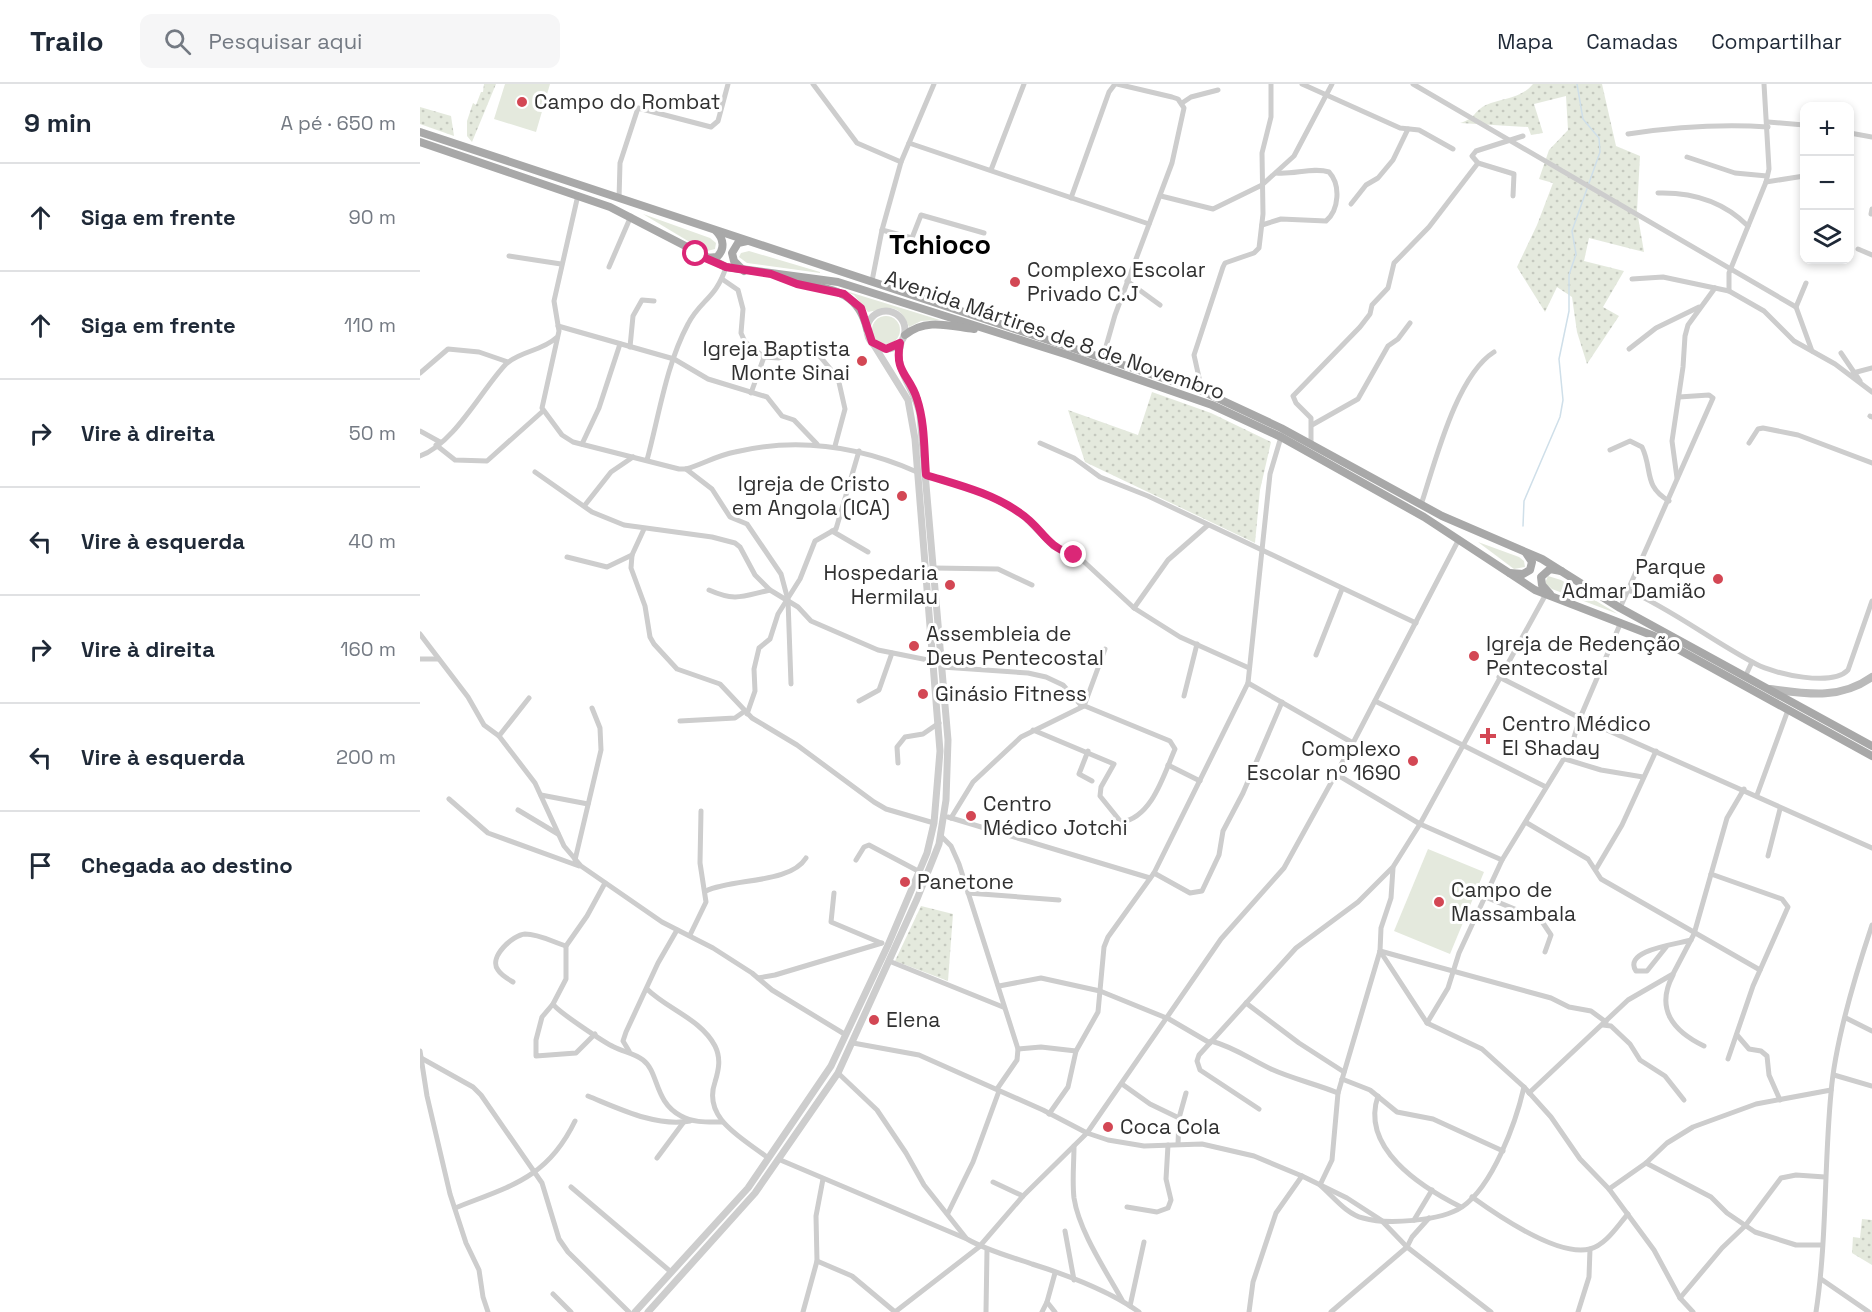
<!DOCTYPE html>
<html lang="pt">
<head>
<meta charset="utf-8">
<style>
	body { margin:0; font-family:"Space Grotesk",sans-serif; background:#f6f6f7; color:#1f2937 }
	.controls { position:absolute; right:18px; top:18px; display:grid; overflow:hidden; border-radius:12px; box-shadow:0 3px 9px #0003 }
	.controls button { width:54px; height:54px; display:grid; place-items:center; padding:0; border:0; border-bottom:2px solid #e0e1e3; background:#fff; color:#1f2937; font:30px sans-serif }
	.stop { position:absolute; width:18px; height:18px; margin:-14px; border:4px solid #db2777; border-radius:50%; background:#fff }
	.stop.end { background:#db2777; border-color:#fff; box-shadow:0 2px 6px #0008 }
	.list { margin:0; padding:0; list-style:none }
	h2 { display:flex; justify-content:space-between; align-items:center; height:78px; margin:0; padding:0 24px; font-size:26px }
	h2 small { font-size:20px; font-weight:400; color:#747a83 }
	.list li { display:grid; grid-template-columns:39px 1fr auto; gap:18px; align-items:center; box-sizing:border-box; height:108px; padding:0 24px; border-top:2px solid #e0e1e3 }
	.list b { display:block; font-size:22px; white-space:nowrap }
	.list em { font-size:20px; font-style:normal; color:#747a83 }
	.icon { flex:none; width:33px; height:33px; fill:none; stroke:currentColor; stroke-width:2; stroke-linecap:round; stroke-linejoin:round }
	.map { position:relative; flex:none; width:1452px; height:1228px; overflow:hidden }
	header { display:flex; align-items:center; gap:36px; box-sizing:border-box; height:84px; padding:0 30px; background:#fff; border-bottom:2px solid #e0e1e3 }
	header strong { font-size:28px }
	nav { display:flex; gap:33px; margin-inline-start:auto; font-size:21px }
	.search { width:420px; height:54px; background:#f6f6f7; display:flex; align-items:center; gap:15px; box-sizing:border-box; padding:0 21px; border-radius:12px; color:#747a83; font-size:22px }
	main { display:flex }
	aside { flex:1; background:#fff }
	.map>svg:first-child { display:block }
	.grass { fill:url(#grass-dots) }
	.garden { fill:#e4e9dd }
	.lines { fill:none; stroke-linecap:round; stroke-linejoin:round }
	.stream { stroke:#cfdfe9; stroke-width:1.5 }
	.minor { stroke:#cdcdcd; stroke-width:5 }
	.tertiary { stroke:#cdcdcd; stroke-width:7 }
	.secondary { stroke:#bababa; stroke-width:8 }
	.primary { stroke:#a8a8a8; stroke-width:8 }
	.route { stroke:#db2777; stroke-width:8 }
	.poi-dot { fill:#d34754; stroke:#fff; stroke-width:2 }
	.labels { text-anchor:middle; stroke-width:6; stroke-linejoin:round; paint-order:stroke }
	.poi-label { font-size:21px; fill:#303030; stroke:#fff; text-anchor:start }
	.street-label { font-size:21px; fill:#303030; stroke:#fff }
	.district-label { font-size:27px; font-weight:bold; fill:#000; stroke:#fff }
</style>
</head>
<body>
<header>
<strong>Trailo</strong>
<div class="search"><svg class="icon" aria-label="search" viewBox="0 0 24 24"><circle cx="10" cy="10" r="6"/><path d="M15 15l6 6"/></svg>Pesquisar aqui</div>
<nav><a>Mapa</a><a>Camadas</a><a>Compartilhar</a></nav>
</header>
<main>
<aside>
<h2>9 min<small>A pé · 650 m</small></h2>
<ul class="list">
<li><svg class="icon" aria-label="ahead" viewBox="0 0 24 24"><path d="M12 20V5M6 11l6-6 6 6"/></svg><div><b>Siga em frente</b></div><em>90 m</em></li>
<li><svg class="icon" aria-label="ahead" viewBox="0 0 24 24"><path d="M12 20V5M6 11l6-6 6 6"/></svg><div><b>Siga em frente</b></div><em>110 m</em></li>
<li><svg class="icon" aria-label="right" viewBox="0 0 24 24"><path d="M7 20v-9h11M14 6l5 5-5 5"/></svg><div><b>Vire à direita</b></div><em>50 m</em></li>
<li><svg class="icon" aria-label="left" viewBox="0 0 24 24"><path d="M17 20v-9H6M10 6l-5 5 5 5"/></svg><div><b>Vire à esquerda</b></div><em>40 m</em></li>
<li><svg class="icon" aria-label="right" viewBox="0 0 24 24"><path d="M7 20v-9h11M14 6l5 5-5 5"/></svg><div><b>Vire à direita</b></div><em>160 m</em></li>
<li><svg class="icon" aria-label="left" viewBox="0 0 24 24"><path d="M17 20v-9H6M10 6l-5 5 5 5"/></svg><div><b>Vire à esquerda</b></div><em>200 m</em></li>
<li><svg class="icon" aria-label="arrive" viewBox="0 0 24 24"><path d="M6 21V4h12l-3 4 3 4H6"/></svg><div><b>Chegada ao destino</b></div></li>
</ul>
</aside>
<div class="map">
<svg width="1452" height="1228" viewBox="0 0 1452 1228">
	<defs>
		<pattern id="grass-dots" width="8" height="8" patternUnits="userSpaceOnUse" patternTransform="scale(1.5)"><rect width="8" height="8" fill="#e4e9dd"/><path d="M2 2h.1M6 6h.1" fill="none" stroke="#c4c8be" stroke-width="1.8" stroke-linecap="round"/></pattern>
	</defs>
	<rect width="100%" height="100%" fill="#fff"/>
	<g class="grass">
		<polygon points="64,0 76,0 52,58 47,52 47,37 53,19 56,21 61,8 63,8"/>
		<path d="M1113,0H1182L1196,62L1220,72L1217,127L1224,168L1169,154L1164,177L1204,187L1183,223L1199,232L1167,280L1157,248L1152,213L1137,203L1125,228L1097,183L1117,141L1133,99L1119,95L1129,66L1148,46L1146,12L1114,20L1123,49L1111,51L1108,43L1040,39C1055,35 1055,26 1066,21C1082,14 1101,15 1113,0Z"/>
		<polygon points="0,23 31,32 34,52 0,40"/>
		<polygon points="732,308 791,329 851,358 840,406 835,459 665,378 648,326 718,351"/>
		<polygon points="501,822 533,830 528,897 475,877"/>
		<polygon points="1442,1135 1452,1136 1452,1181 1432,1169 1433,1153 1440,1154"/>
	</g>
	<g class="garden">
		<polygon points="85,0 130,0 116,48 74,35"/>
		<polygon points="223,130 290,154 296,159 295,165 287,167 278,163"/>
		<polygon points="329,167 400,188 400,189 327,179 319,173 321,169"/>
		<path d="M416,204L520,236L501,237L489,243C479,218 469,224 448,228L434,211Z"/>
		<circle cx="466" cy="246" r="14"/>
		<polygon points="1058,458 1099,473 1104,477 1105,483 1094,485"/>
		<polygon points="1128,492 1141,496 1198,530 1132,505 1125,499"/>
		<polygon points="1008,765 1064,788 1030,870 974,847"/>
	</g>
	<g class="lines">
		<polyline class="stream" points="1103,442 1104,417 1140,333 1143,316 1139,275 1149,227 1149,191 1156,170 1152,147 1180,68 1179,54 1163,35 1157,0"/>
		<g class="minor">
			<polyline points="393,0 437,59 481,78"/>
			<polyline points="882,0 980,44 999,46 1033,65"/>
			<polyline points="993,0 1376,223 1392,267"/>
			<polyline points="762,19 771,13 798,6"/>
			<polyline points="1348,38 1384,41"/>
			<polyline points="1430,49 1452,53"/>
			<path d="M1208,50C1255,43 1301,40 1348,43"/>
			<polyline points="489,59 729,140"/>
			<polyline points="1267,73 1315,89 1347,92"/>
			<polyline points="571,86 604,0"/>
			<polyline points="1346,98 1384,92"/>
			<path d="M1238,109C1273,108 1303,117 1328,142"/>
			<path d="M158,111L134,217L139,247L122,324L142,351L153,358L259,385H266C283,380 298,371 315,368C378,353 438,362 497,388"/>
			<polyline points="741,112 793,125 842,101 874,72 912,0"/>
			<polyline points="1093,112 1094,90 1058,79 1052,72 1056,67 1103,52"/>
			<polyline points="651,114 689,8 695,0"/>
			<polyline points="199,115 200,79 218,24 291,43 298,37 308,0"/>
			<polyline points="931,120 946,101 958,94 973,76 988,45"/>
			<polyline points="1451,130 1452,125"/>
			<path d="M842,141L861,135L906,137C919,126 921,101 909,88C893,83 873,91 856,89"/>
			<polyline points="462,146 492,154 501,131 564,149"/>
			<polyline points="1438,165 1452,171"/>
			<polyline points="89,172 141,180"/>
			<polyline points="189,183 211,132"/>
			<polyline points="302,195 318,206 323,225 321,249 325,258 344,273 359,274 381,266 397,269 418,294 425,325 415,362"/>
			<polyline points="1212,195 1243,193 1309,207 1344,227 1374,257 1415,280 1452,308"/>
			<polyline points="452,197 462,146 481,78 514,0"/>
			<polyline points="707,197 740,221"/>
			<polyline points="1309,207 1309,189 1346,98 1349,85 1344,0"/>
			<polyline points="1376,223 1386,199"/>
			<polyline points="138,242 254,275 288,295 347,313 362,332 374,336 397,360"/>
			<polyline points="210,263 213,232 222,216 234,217"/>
			<polyline points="1209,265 1236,244 1279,223"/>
			<polyline points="1421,269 1440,297"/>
			<polyline points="683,273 695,231 752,79 764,24 758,15 752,13 697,0"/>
			<polyline points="0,289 28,265 59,268 88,278"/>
			<polyline points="1433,289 1452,284"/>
			<polyline points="782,307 774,271 803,183 805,179 834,169 839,164 843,130 842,69 851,33 851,0"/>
			<polyline points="331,309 344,273"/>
			<polyline points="1450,332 1452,333"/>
			<polyline points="892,341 938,315 968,262 978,255 990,239"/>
			<polyline points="0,347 20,358"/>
			<polyline points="620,359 654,374 680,393 728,412 996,539"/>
			<polyline points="1329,359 1338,345 1343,344 1378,351 1452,379"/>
			<polyline points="162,360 179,324 200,260"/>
			<polyline points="16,361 35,376 67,377 123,327"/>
			<polyline points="891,361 891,334 876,319 873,312 940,243 950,230 952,221 968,204 974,179 1009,143 1058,79"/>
			<path d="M1190,366L1210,357L1222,363C1233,386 1223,402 1249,417"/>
			<path d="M0,372C34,360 62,305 86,280C100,267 122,267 136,254"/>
			<path d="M227,376C239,332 246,281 268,240C280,216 296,215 306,183"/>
			<polyline points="266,385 292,405 310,433 327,440 361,490 368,516 371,600"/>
			<polyline points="115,388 172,428 204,441 292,453 315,459 320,463 335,491 350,506 378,523 391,537 458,566 513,577"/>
			<polyline points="506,391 564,410 599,428 633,463 660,474 714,524 760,553 829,584"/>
			<polyline points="1257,394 1252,357 1263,283 1265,252 1268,241 1295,204"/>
			<polyline points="165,421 191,388 213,373"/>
			<path d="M1001,421C1015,379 1036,292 1074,268"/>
			<polyline points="224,445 212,471 211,484 225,522 230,553 234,560 257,585 300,600 332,634 377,661 454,718 466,725 514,739"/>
			<polyline points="412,447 448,468"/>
			<polyline points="147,473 187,483 212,471"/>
			<polyline points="514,484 578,485 612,501"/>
			<path d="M289,506C316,518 323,512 350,506"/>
			<path d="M1208,506C1253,526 1292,557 1336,580C1355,590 1412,603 1428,586L1452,517"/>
			<polyline points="714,524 748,476 788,441"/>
			<polyline points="1200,524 1293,314 1289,311 1259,313"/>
			<polyline points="0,550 48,613 64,641 79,652 115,699 144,762 161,782 242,838 293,864 332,889 352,906 426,951"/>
			<polyline points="896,571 922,505"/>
			<polyline points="0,575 18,575"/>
			<path d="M522,583L608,589L626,593L643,601L660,620L750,657L755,665C744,690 732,734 701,738L680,712L681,703L694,680L613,646"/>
			<polyline points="1079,593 1160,634 1452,764"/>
			<polyline points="1325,593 1332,578"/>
			<polyline points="828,599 933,659"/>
			<polyline points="764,612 777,560"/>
			<polyline points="439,617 459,606 472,569"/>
			<polyline points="955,617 1126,703"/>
			<polyline points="327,630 335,607 334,585 339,564 350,555 358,530 380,495 395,457 416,445 439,367"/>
			<polyline points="260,637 315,634 325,627"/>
			<polyline points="79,652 109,614"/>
			<polyline points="668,667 659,690 672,697"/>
			<polyline points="1145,675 1181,686 1223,693"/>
			<polyline points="478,679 477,663 485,653 503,650 519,639"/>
			<polyline points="748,681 780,697"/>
			<polyline points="916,690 1000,740 1082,776"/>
			<polyline points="121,711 168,720"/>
			<polyline points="1337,711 1368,626"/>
			<polyline points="29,715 68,749 159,782"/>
			<polyline points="98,726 138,750"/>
			<polyline points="528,733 730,794"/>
			<polyline points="531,734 553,698 601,653 664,622 685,565"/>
			<polyline points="1107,739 1168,775 1181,795 1340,886"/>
			<polyline points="521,752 531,762 539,780 598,965 597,976 577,1005"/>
			<polyline points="1348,772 1360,725"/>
			<polyline points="155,776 181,666 180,644 172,624"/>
			<polyline points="436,776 444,763 449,761 500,788"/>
			<polyline points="973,784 971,814 961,844 960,867 1007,939 1062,965 1104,1003 1131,1033 1160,1075 1189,1105 1234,1166 1260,1214 1273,1228"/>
			<polyline points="1176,785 1202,741 1236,667"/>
			<polyline points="734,789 770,809 782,807 799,771 803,747 823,709 862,618"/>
			<polyline points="1291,790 1362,815 1368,823 1333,902 1308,975"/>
			<path d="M286,807C313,794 370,800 386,774"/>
			<polyline points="414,809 411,838 461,859"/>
			<polyline points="548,809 639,816"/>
			<polyline points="1063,812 1121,836 1131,851 1125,868"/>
			<polyline points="270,851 286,818 280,779 281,727"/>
			<path d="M1247,862L1227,887H1216C1202,866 1258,860 1271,856"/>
			<path d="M960,867L918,1009L912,1076L900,1101C913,1112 926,1130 943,1134C967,1141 1021,1137 1042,1123C1073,1102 1096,1038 1104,1003"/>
			<polyline points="960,867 1131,914 1149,923 1171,927 1186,938"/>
			<polyline points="469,877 583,923"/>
			<path d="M1253,891C1235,925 1253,947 1284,962"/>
			<polyline points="338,894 355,891 462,859"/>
			<path d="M93,898C88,895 81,891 78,886C68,873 93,851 105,850C119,850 133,858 146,862"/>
			<polyline points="579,902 621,894 680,907 749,935 790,959"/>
			<path d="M227,905C247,925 281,935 295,962C301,974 299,985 295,998C282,1035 323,1054 348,1074"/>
			<polyline points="826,919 879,959 924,988"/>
			<path d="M133,920C137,927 185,959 194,963C204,968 214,969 223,976C239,988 234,1018 261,1032C273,1039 288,1038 302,1038"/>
			<polyline points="1426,934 1452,947"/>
			<polyline points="1007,939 1028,904 1039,869 1082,776 1151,663 1160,634 1201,538"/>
			<polyline points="1183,941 1191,942 1210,960 1220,976 1245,992 1264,1016"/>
			<polyline points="175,950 156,969 116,972 116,956 122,933 133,920 146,895 146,862 167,832 185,799"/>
			<polyline points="1317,951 1329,965 1341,967 1347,972 1349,991 1360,1016"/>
			<path d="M791,957C814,963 830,975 851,985C873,995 896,1000 918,1009"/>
			<polyline points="433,959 499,971 623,1026 667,1049 688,1056 724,1062 782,1060 834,1072 882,1092 927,1114 961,1136 987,1163 1071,1228"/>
			<polyline points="598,965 621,963 656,967"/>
			<polyline points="0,967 7,1012 30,1110 46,1159 59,1186 63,1213 68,1228"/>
			<polyline points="209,967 203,957 206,948 238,879 257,846"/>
			<polyline points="1,974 53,1003 61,1011 122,1099 139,1155 148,1168 209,1228"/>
			<polyline points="418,989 457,1026 486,1069 504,1101 546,1154"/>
			<polyline points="1414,991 1452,1002"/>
			<polyline points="922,995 950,1006 977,1028 1013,1035 1083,1067"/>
			<polyline points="702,1000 730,1020 759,1034"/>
			<polyline points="1109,1009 1208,916 1253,890 1274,850 1307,734 1324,705"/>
			<path d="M168,1012C200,1025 236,1043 270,1037"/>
			<path d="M958,1012C940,1064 1001,1103 1041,1123"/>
			<polyline points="839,1025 780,986 777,977 779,971 876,864 938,818 973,783 1000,740 1126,510"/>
			<polyline points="629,1030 648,1003 656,967 678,928 684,863 688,853 734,789 828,599 850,390 861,353"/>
			<polyline points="758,1060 759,1034 766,1009"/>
			<path d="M654,1062C654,1079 652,1097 654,1114C659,1147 686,1187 702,1216"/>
			<polyline points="237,1074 263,1039"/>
			<path d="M358,1075L547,1155C568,1167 589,1172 612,1180C647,1191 688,1206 719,1228"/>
			<polyline points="1226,1079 1291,1113 1307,1129 1335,1148 1376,1161 1402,1161"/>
			<polyline points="573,1098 603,1112"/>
			<polyline points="151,1103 251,1188"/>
			<polyline points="1189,1105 1226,1079 1247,1059 1273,1043 1336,1020 1411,1006"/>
			<path d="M1052,1113C1077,1131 1138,1173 1170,1165C1186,1161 1198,1141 1208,1130"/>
			<polyline points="707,1123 737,1128 748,1124 751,1116 746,1095 748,1061"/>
			<path d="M35,1124C90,1102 127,1095 155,1037"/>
			<polyline points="528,1129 553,1078 579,1007"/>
			<polyline points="994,1136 1012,1106"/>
			<polyline points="645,1147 654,1196"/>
			<polyline points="397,1177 432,1192 475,1228"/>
			<polyline points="635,1189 627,1218 635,1228"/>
			<polyline points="1401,1195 1449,1228"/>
			<polyline points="133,1210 151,1228"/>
			<polyline points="1260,1214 1302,1164 1325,1142 1361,1094 1376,1091 1405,1093"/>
			<polyline points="710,1222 724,1158"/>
			<polyline points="383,1228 397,1177 396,1132 403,1095"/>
			<polyline points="475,1228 559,1163 603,1112 667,1049 801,855 864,784 933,659 1039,455"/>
			<polyline points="566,1228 567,1166"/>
			<polyline points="622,1228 627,1218"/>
			<polyline points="829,1228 833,1198 856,1129 882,1092"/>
			<polyline points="911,1228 987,1163 992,1153 1009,1134"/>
			<polyline points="1158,1228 1169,1193 1170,1165"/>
			<path d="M1396,1228C1407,1156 1404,1082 1411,1009C1415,958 1436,889 1452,841"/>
		</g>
		<g class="tertiary">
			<circle cx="466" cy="246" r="19"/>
			<polyline points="215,1228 328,1104 411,982 468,861 507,769 514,739 520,667 495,355 488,316 452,258"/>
			<path d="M228,1228L335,1109L418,989L497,815L519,760L526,716L528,656L500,331C495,302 473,290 481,259"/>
		</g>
		<path class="secondary" d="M1350,605C1387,610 1420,616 1452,593"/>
		<g class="primary">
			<polyline points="0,48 782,307 861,344 1022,432 1122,475 1200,524 1452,662"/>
			<polyline points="0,58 190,123 306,183 418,198 648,271 792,321 861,353 1004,433 1115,506 1234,552 1452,672"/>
			<path d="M286,174L297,173C305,165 304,155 296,147"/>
			<polyline points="324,187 314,177 312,169 318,159 327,157"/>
			<path d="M360,193C398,207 436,198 447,245"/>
			<path d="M485,251C506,234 529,242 554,245"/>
			<polyline points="1090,489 1103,490 1110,486 1112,478 1106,469"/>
			<polyline points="1130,510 1122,501 1121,493 1130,485 1141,487"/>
		</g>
	</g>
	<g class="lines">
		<path class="route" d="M276,170L306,183L351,190L377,200L424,210L441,224L452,258L466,265L480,259C474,289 490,291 497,315C505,339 504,367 506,391C538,401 572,409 600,429C623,444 624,462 654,471"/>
	</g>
	<g class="poi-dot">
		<circle cx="102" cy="18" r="6"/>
		<circle cx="595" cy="198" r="6"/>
		<circle cx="442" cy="277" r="6"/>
		<circle cx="482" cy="412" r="6"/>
		<circle cx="1298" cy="495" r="6"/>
		<circle cx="530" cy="501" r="6"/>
		<circle cx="494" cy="562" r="6"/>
		<circle cx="1054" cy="572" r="6"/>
		<circle cx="503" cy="610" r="6"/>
		<path d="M1065 643h6v6h6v6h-6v6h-6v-6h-6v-6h6z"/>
		<circle cx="993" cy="677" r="6"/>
		<circle cx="551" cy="732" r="6"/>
		<circle cx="485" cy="798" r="6"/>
		<circle cx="1019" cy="818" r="6"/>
		<circle cx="454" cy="936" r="6"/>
		<circle cx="688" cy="1043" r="6"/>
	</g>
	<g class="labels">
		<g class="poi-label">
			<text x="114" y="25">Campo do Rombat</text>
			<text x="607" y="193">Complexo Escolar<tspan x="607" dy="24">Privado C.J</tspan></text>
			<text x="430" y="272" text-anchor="end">Igreja Baptista<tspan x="430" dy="24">Monte Sinai</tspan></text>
			<text x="470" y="407" text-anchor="end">Igreja de Cristo<tspan x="470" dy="24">em Angola (ICA)</tspan></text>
			<text x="1286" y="490" text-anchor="end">Parque<tspan x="1286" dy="24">Admar Damião</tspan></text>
			<text x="518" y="496" text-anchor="end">Hospedaria<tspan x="518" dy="24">Hermilau</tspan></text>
			<text x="506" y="557">Assembleia de<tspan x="506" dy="24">Deus Pentecostal</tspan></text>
			<text x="1066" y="567">Igreja de Redenção<tspan x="1066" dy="24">Pentecostal</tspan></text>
			<text x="515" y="617">Ginásio Fitness</text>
			<text x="1082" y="647">Centro Médico<tspan x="1082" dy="24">El Shaday</tspan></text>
			<text x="981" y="672" text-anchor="end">Complexo<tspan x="981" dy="24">Escolar nº 1690</tspan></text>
			<text x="563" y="727">Centro<tspan x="563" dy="24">Médico Jotchi</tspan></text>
			<text x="497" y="805">Panetone</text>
			<text x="1031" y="813">Campo de<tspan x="1031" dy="24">Massambala</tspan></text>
			<text x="466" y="943">Elena</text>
			<text x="700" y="1050">Coca Cola</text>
		</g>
		<g class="street-label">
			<text transform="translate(635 251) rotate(19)" y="7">Avenida Mártires de 8 de Novembro</text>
		</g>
		<g class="district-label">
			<text x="520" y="170">Tchioco</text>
		</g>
	</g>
</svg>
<div class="controls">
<button>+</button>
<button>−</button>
<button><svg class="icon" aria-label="layers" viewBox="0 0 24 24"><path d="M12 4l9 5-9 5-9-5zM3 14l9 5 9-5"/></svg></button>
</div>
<div class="stop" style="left:276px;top:170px"></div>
<div class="stop end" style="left:654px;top:471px"></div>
</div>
</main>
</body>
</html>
